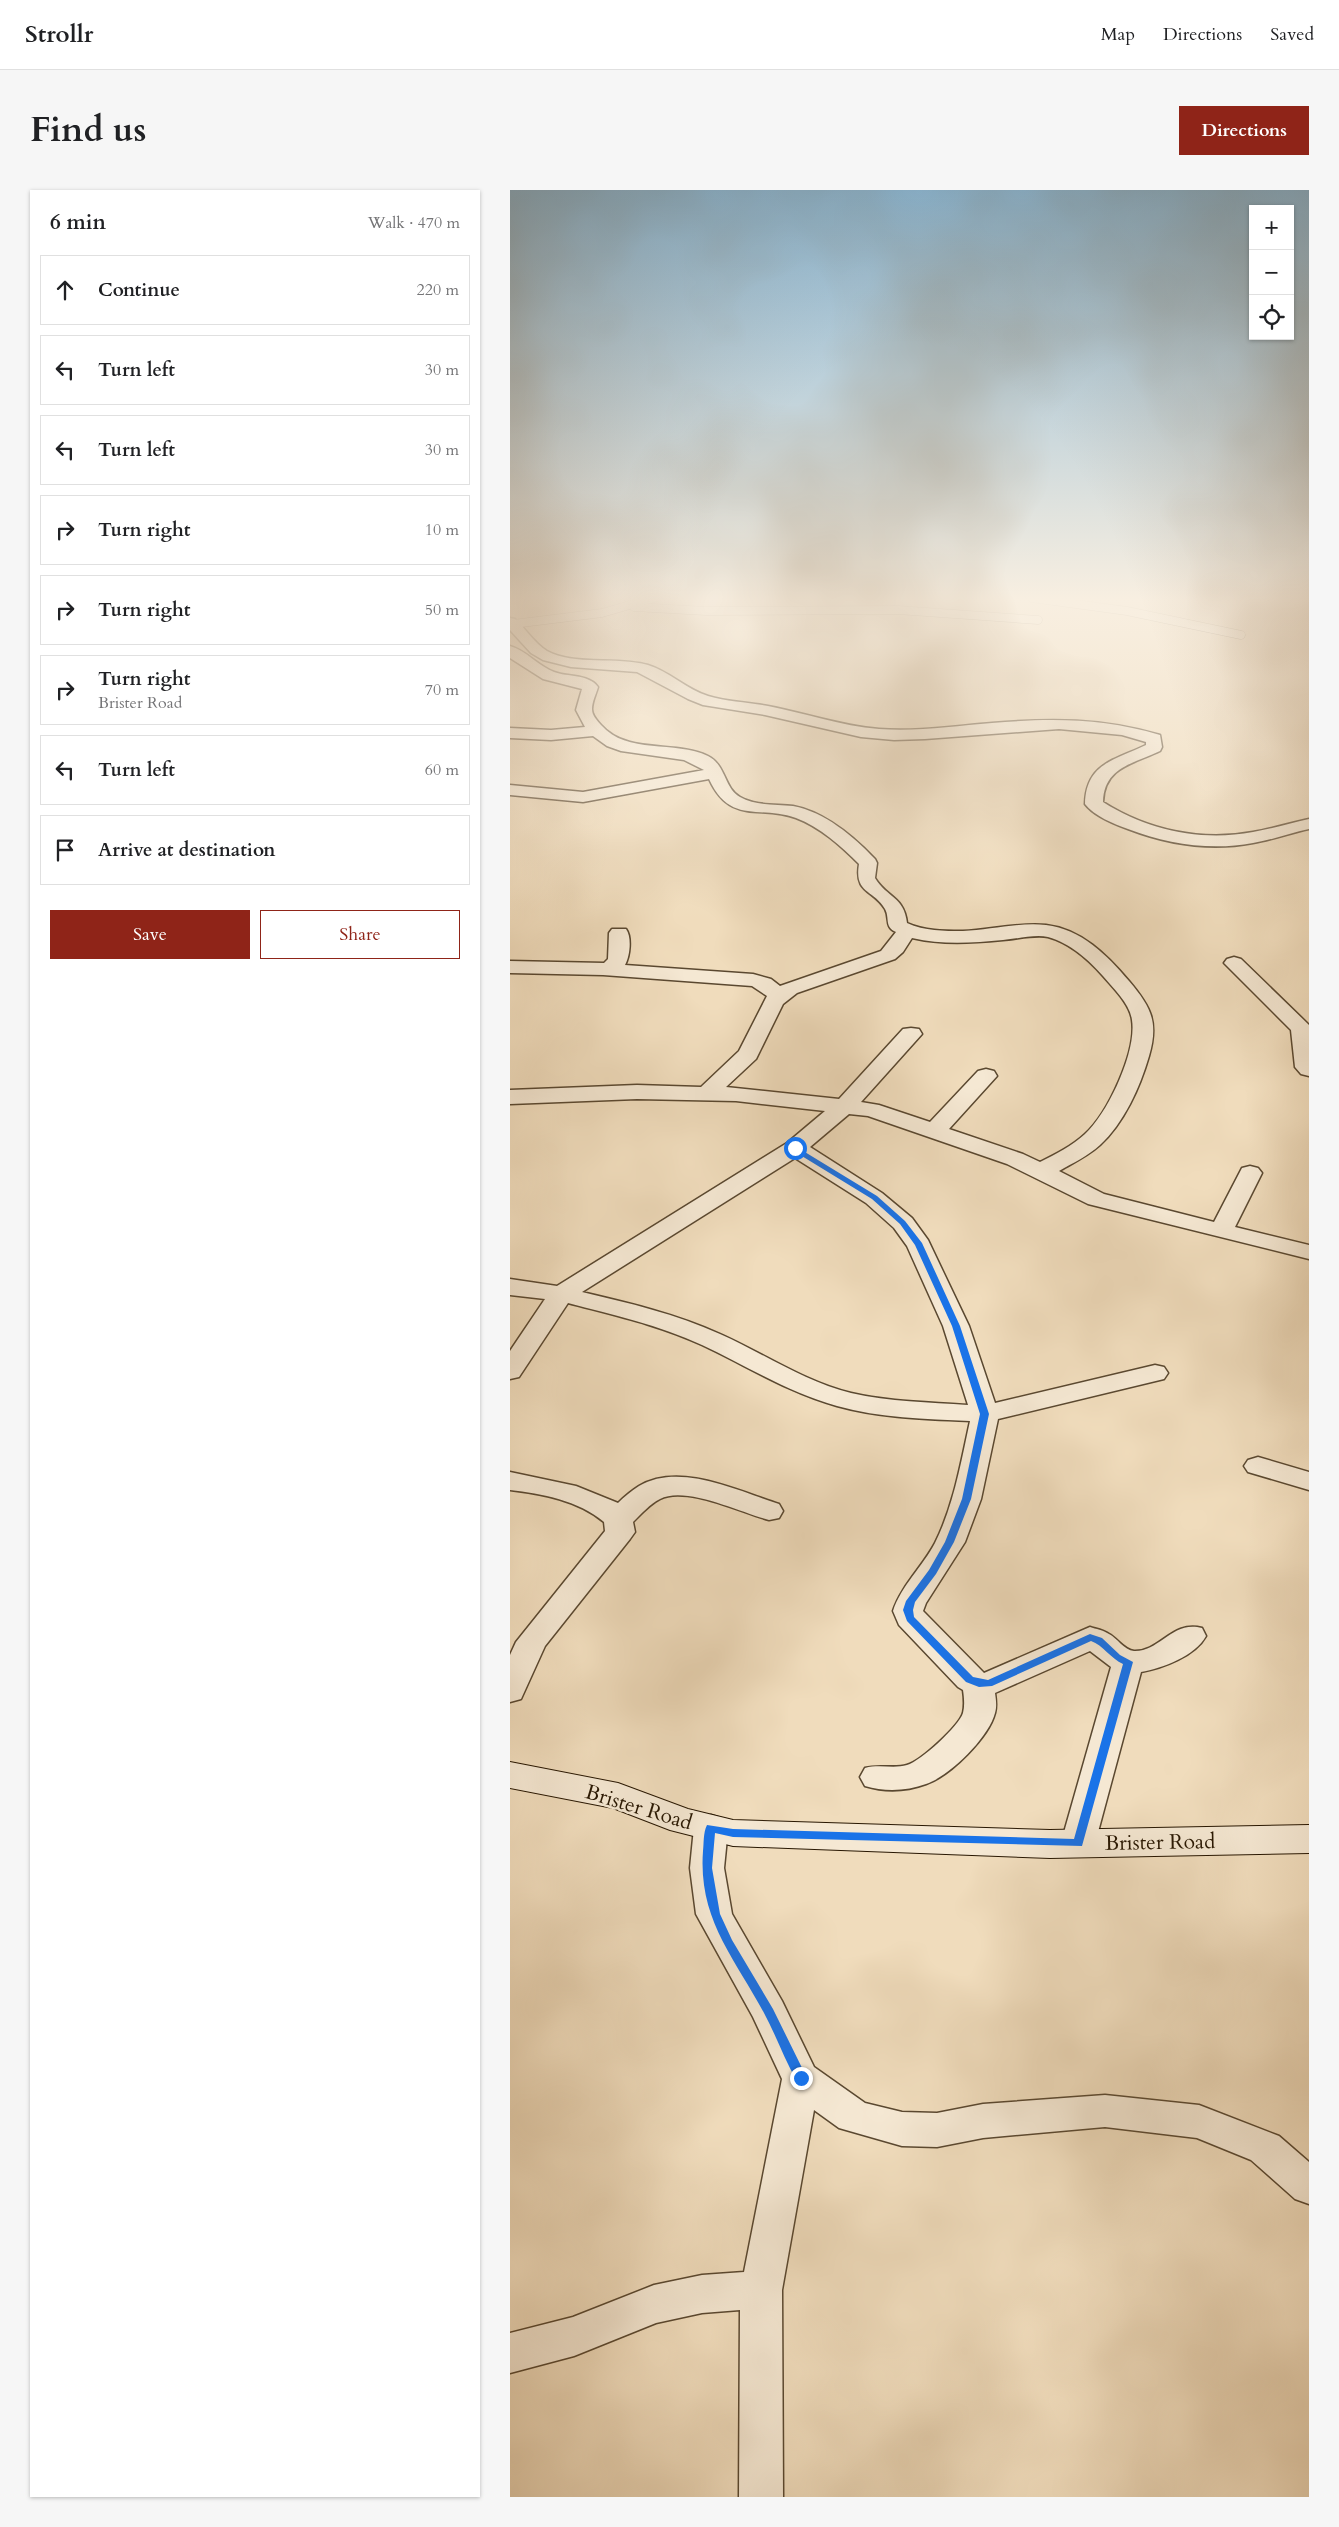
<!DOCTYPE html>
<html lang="en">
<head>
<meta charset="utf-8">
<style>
	body { margin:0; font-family:Cardo,serif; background:#f6f6f6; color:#202124 }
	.controls { position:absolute; right:15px; top:15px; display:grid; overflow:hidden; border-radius:0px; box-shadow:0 1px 4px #0004 }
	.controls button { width:45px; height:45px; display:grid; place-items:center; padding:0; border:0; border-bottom:1px solid #e0e0e0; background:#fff; color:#202124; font:25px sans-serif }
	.stop { position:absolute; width:15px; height:15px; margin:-11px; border:4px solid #1a73e8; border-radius:50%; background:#fff }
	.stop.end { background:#1a73e8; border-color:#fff; box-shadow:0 1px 5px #0008 }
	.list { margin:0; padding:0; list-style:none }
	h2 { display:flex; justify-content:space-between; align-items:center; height:65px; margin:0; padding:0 20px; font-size:21px }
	h2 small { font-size:16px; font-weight:400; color:#757577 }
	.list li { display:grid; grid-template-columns:32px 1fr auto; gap:15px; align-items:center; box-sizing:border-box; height:70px; margin:0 10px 10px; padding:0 10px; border:1px solid #e0e0e0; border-radius:0px }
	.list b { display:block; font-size:19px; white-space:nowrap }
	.list p { margin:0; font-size:16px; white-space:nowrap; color:#757577 }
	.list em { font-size:16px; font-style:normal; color:#757577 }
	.actions { display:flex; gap:10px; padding:15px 20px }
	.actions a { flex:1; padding:11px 0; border:1px solid #8f2418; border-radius:0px; text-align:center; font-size:18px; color:#8f2418 }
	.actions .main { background:#8f2418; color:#fff }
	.icon { flex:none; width:28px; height:28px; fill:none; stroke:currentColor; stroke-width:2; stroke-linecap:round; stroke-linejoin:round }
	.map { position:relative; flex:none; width:799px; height:2307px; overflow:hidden; border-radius:0px }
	header { display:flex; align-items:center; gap:30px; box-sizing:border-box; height:70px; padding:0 25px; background:#fff; border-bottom:1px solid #e0e0e0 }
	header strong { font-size:24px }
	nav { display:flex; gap:28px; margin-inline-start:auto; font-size:18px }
	.intro { display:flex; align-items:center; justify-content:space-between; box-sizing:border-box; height:120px; padding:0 30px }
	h1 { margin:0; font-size:35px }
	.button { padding:12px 22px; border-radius:0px; background:#8f2418; color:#fff; font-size:18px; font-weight:700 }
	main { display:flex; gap:30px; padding:0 30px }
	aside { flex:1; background:#fff; border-radius:0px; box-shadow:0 1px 4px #0004 }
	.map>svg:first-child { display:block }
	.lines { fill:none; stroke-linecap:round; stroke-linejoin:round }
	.lane-casing { stroke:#5a4830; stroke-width:9 }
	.street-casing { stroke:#5a4830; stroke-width:3 }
	.secondary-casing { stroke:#281702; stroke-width:2 }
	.lane { stroke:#f5e8d3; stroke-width:8 }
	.street { fill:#f5e8d3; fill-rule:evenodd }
	.secondary { fill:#f5e8d3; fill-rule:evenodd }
	.route { fill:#1a73e8 }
	.labels { text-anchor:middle; stroke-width:5; stroke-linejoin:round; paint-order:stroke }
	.near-street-label { font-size:21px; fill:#281702; stroke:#f5e8d3 }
</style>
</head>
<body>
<header>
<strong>Strollr</strong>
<nav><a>Map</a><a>Directions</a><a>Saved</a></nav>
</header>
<div class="intro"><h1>Find us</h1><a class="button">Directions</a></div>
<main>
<aside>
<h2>6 min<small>Walk · 470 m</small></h2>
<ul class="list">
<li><svg class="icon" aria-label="ahead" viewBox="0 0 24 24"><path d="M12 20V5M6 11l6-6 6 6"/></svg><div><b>Continue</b></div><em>220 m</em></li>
<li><svg class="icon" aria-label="left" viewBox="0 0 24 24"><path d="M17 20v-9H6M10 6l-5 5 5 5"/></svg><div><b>Turn left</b></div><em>30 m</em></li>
<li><svg class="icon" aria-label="left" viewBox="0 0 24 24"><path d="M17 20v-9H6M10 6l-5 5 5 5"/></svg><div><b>Turn left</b></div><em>30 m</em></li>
<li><svg class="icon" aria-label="right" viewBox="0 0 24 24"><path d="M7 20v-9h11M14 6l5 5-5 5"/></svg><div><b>Turn right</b></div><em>10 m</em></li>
<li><svg class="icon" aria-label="right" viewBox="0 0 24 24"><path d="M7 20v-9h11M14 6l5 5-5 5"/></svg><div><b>Turn right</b></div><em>50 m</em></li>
<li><svg class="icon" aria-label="right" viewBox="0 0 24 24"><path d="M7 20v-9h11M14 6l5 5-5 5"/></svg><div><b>Turn right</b><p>Brister Road</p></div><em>70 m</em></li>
<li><svg class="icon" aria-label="left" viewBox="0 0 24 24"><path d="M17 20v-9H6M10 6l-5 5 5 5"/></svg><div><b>Turn left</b></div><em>60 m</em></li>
<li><svg class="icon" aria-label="arrive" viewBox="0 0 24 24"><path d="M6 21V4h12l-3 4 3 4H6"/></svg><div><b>Arrive at destination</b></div></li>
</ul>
<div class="actions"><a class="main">Save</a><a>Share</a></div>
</aside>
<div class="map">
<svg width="799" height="2307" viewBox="0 0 799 2307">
	<rect width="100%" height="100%" fill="#f0dcbc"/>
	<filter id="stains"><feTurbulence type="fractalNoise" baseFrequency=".004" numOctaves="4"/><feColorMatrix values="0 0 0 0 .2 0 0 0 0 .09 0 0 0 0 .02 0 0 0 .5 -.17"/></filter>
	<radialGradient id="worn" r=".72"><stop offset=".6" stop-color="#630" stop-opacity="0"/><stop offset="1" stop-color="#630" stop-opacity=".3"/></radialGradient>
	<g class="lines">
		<defs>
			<g id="lane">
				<polyline points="522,408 617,421 731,445"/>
				<polyline points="124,417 196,421 388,420 528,430"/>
				<polyline points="3,434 92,423 144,408"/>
			</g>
			<g id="street">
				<path d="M0,428L5,429C16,439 24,453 37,461C64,476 107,466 138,475C160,482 176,499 198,506C217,512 238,512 258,516C295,523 331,536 369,539C406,542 444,536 482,533C542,528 592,528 650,545L652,557L650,561C623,574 594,577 593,612C637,640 691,652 743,642C762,639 780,633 799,629V639C780,643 762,650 743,653C701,661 657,654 618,639C604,634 584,626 575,614C576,573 605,570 636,555V552L612,545L549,539L415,549L384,550L351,547L255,525L193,515L178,509L127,482L61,477L33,470L21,463L0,440Z"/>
				<path d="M0,456C17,461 28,476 44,482C57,487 79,484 88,497C86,504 82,512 82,519C82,526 87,530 91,535C117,565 165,550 198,566C216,575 214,598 230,607C246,616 266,614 283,616C315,622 343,646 365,669L367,673L365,688C377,708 394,706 397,733C415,741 433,741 453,741C480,740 509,732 536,735C571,739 597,765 619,791C641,817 649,832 639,866C630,897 614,933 590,955C578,966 563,973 549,981L594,1004L704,1032L732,978L740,976L748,978L752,983L725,1037L799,1055V1069L578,1014L497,974L358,926L339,924L300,957L372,1003L402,1028L418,1050L459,1136L485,1213L645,1175L654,1177L658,1183L654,1189L488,1229L471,1309L455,1352L416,1413L413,1421L474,1483L580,1437C586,1439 593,1440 599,1444C607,1448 614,1460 624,1461C650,1462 662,1430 692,1438L696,1446C685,1466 653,1478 631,1482L585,1653L580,1662L568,1666L556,1662L551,1653L601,1477L580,1461L485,1503C486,1510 487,1516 485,1523C479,1547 440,1586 416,1594C397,1601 375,1602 355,1596L350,1587L355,1578C369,1574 384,1579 397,1575C411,1571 449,1536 453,1523C455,1515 454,1507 453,1500L448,1497L389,1435L383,1421C391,1396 413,1376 425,1353C444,1315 451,1272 460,1231C415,1229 370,1228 327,1216C279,1203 237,1176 192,1155C149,1135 103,1125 58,1113L9,1187L0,1189V1161L35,1109L0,1105V1089L47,1096L277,953L315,921L226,911L127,909L0,914V900L127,895L191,897L229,861L257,806L242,796L93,785L0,783V771L94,773L98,769L99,743L102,739H116C122,747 120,766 115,775L243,784L261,789L270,796L371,761L386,742C374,737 380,728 375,719C363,699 344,704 349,674C331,656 310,637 286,628C249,615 220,635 199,589L73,612L0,605V595L73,602L194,580L174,570L111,561L97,556L83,546L41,550L0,548V538L41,540L75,537L66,520L72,499L33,489L0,468ZM402,748C432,755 462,753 493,750C507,749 525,744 538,747C560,753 579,770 593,786C604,799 620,814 622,830C627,861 598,923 575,944C562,956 546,964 530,972L513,964L439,939L487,886L484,881L476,879L468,881L420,932L369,915L351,912L412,844L409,839L401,838L393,839L329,909L216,897L246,869L273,814L287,803L385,769L393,762ZM285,968L356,1013L384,1038L397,1056L433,1136L458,1215C419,1212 380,1212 341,1203C295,1192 253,1163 210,1144C166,1124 119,1113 72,1102Z"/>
				<polygon points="724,767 731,769 799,835 799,886 791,884 785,877 781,840 714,773 717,769"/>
				<polygon points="748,1267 799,1282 799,1300 738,1282 734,1276 738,1270"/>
				<path d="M0,1282L66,1296L108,1313C114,1307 121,1301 129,1296C170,1272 228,1301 269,1314L273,1321L269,1328L259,1330C232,1323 175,1295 150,1309C140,1314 131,1324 123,1332L125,1342L120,1349L35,1456L11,1509L0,1512V1465L6,1452L95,1341L94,1332C68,1310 32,1304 0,1300Z"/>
				<polygon points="201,1625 213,1629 218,1638 214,1678 222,1724 272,1811 304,1877 355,1913 392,1922 427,1923 473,1914 595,1905 689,1915 769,1946 799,1972 799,2014 785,2009 741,1970 687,1948 595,1937 473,1948 427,1957 392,1956 329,1938 304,1920 272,2100 273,2307 229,2307 230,2120 192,2123 146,2133 64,2166 0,2183 0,2143 63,2127 144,2095 192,2085 234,2082 272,1889 243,1827 186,1724 180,1678 184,1638 189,1629"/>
			</g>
			<polygon id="secondary" points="0,1572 108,1593 178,1619 223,1630 540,1640 799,1635 799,1663 540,1668 223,1656 160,1640 103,1618 0,1598"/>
		</defs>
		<use href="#lane" class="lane-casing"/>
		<use href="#street" class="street-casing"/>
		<use href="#secondary" class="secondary-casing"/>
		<use href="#lane" class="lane"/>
		<use href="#street" class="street"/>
		<use href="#secondary" class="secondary"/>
	</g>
	<linearGradient id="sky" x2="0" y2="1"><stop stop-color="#89b6d4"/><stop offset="0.56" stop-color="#f8efe1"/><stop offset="1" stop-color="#f8efe1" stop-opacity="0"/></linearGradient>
	<rect width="799" height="731" fill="url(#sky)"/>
	<path class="route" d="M285,956L367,1006L395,1031L412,1053L450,1136L479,1224L461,1309L444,1352L426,1384L405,1412L403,1420L404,1427L463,1487L478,1490L580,1444L592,1448L610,1465L623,1472L572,1656L223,1647L205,1643L202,1678L210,1724L222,1750L263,1819L297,1888L291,1893L287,1891C274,1869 266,1845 254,1823C224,1767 188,1729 193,1661C194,1653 193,1643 197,1635L223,1639L564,1649L613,1474C601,1469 593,1455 581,1451L482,1496L469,1497L456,1492L397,1431L393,1420L396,1411L419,1380L435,1352L452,1309L470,1224L442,1136L405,1055L390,1034L362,1009L282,960Z"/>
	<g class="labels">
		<g class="near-street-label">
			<text transform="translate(129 1617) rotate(17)" y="7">Brister Road</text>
			<text transform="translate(650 1652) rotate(-1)" y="7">Brister Road</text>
		</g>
	</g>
	<rect width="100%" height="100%" filter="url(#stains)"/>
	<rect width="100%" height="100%" fill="url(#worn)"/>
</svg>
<div class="controls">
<button>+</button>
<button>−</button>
<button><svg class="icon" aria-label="locate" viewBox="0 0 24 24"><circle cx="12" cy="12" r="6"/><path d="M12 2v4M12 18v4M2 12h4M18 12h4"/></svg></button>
</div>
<div class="stop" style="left:285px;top:958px"></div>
<div class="stop end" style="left:291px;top:1888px"></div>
</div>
</main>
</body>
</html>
